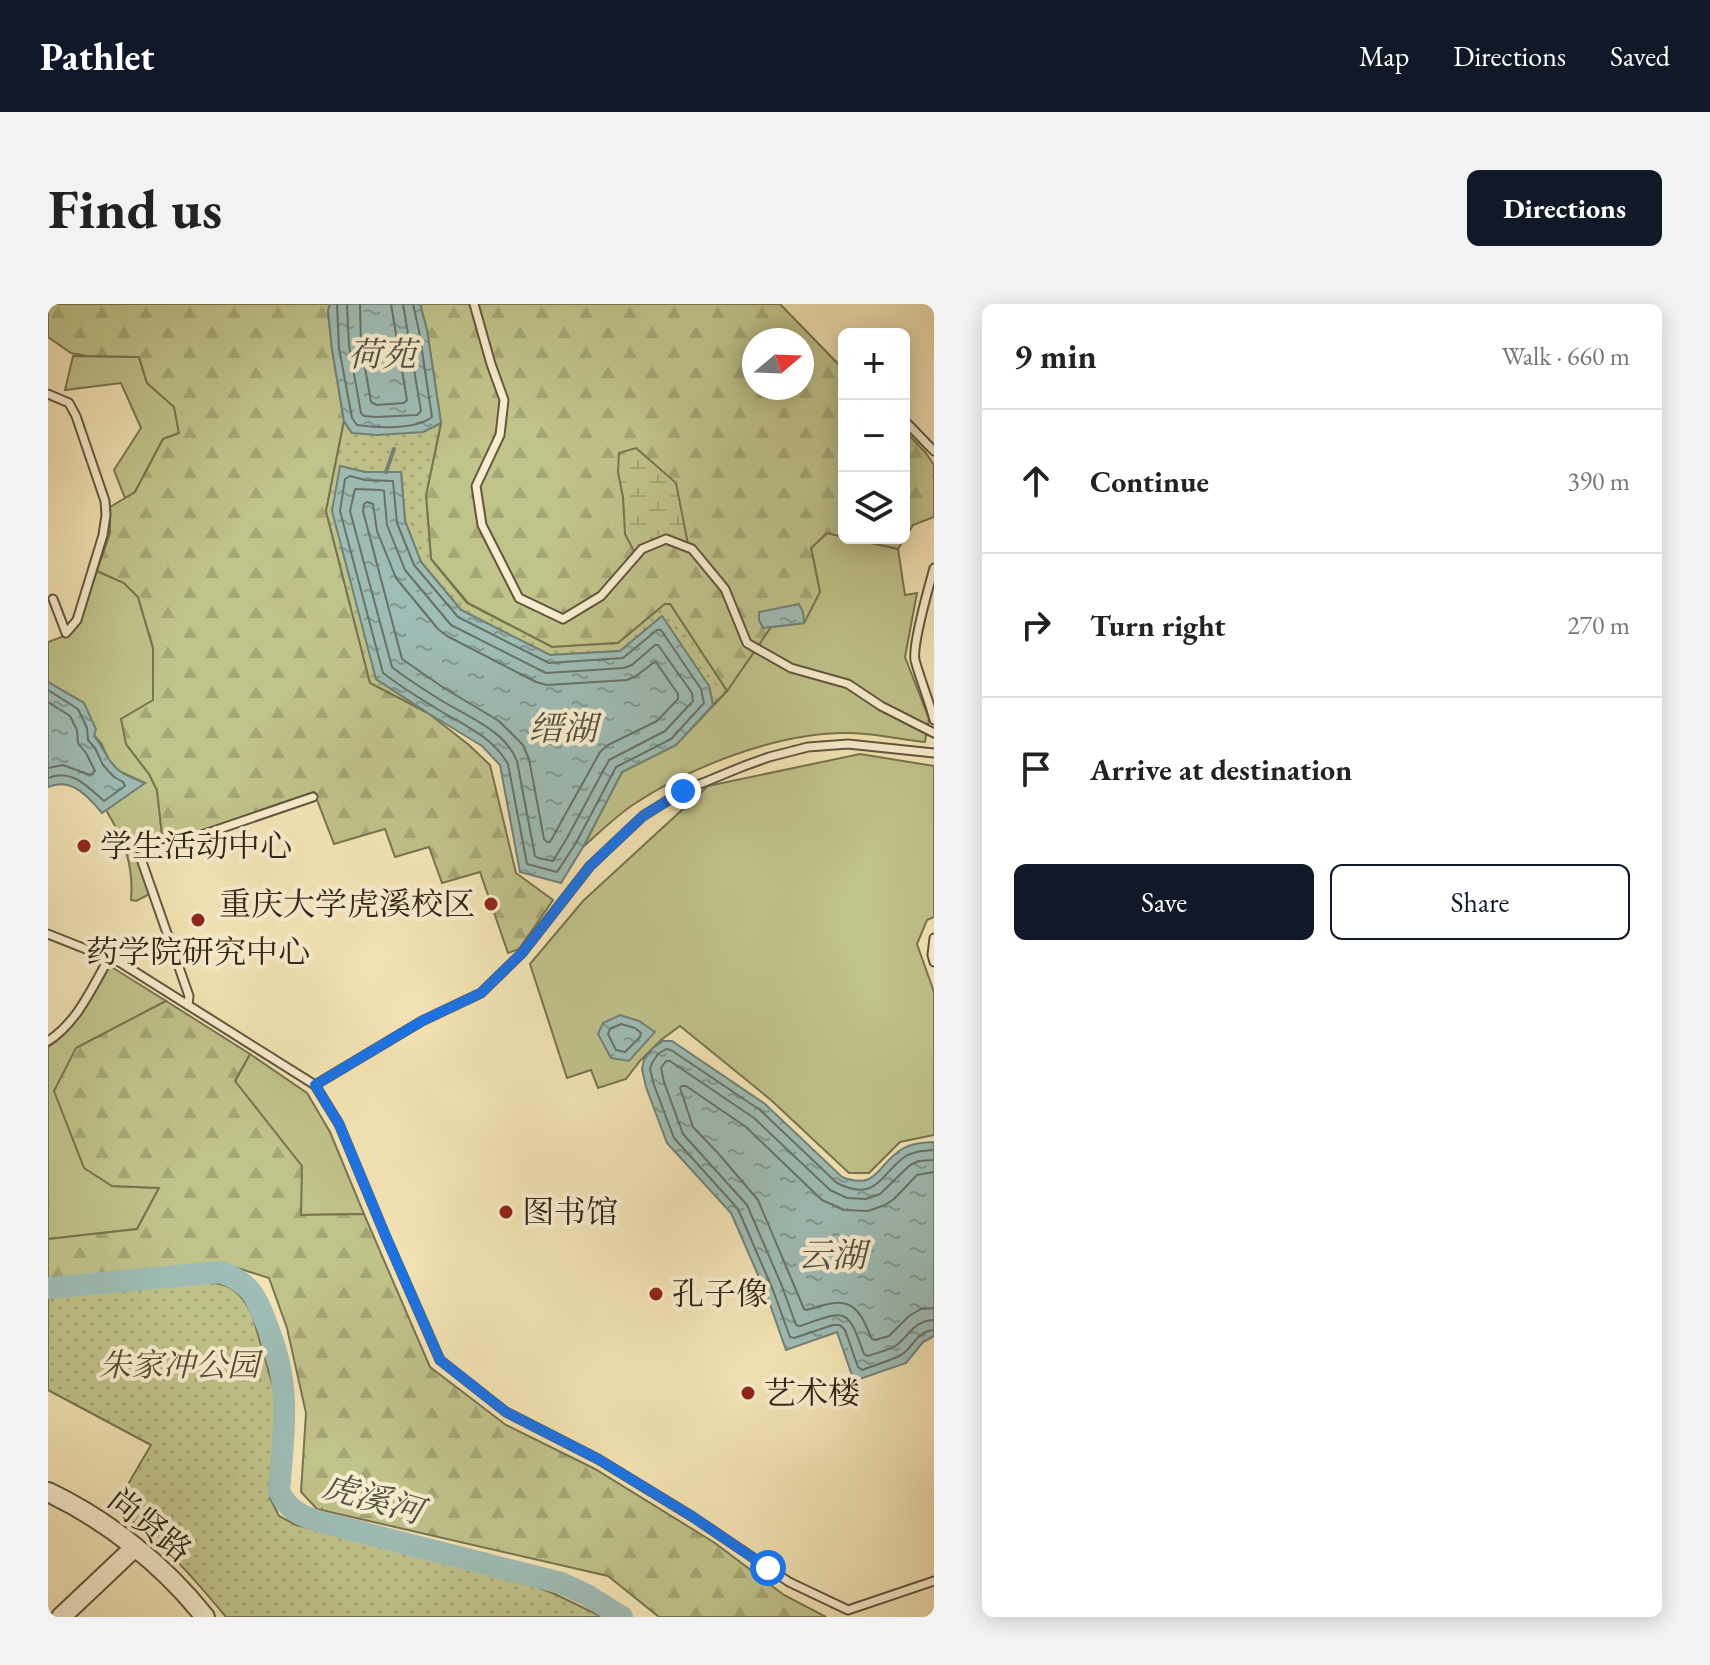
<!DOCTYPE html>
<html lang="en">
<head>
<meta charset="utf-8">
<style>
	body { margin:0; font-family:"EB Garamond","Noto Serif SC",serif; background:#f2f2f2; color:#222 }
	.controls { position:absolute; right:24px; top:24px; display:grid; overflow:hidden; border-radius:12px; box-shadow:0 4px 20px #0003 }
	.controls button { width:72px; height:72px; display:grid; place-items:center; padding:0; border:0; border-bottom:2px solid #e0e0e0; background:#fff; color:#222; font:40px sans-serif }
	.compass { position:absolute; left:694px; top:24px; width:72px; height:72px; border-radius:50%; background:#fff; box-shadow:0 4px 20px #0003; rotate:71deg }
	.stop { position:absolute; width:24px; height:24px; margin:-18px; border:6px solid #1a73e8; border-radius:50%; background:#fff }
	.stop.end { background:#1a73e8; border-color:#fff; box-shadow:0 2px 8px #0008 }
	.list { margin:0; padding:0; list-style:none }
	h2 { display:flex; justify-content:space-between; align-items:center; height:104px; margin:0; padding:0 32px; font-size:34px }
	h2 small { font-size:26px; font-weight:400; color:#767676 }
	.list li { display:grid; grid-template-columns:52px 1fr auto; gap:24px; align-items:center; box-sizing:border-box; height:144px; padding:0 32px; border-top:2px solid #e0e0e0 }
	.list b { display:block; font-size:30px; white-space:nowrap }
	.list em { font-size:26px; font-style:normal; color:#767676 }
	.actions { display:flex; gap:16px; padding:24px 32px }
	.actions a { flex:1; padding:18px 0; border:2px solid #111827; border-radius:12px; text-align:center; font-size:28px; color:#111827 }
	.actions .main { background:#111827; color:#fff }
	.icon { flex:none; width:44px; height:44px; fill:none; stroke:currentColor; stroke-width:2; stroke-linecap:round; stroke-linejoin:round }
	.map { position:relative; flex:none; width:886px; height:1313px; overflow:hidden; border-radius:12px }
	header { display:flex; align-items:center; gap:48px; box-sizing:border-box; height:112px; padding:0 40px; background:#111827; color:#fff }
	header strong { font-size:38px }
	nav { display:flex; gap:44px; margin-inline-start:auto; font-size:28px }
	.intro { display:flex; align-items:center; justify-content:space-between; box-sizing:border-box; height:192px; padding:0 48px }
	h1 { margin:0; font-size:56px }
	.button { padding:20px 36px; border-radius:12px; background:#111827; color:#fff; font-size:28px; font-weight:700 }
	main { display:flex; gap:48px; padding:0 48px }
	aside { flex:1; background:#fff; border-radius:12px; box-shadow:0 4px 20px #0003 }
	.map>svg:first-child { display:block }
	.grass { fill:#c0c38a; stroke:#787451; stroke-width:2 }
	.forest { fill:url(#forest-firs); stroke:#787451; stroke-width:2; fill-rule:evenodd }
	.wetland { fill:url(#wetland-marsh); stroke:#787451; stroke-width:2 }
	.park { fill:url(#park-dots); stroke:#787451; stroke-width:2 }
	.water { fill:url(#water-ripples); stroke:#728177; stroke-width:2 }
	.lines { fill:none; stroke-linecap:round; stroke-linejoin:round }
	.shore { stroke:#687267; stroke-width:2 }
	.stream { stroke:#728177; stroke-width:4 }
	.river { stroke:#9ebdb6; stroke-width:22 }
	.service-casing { stroke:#62563f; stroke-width:11 }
	.tertiary-casing { stroke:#62563f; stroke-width:22 }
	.service { stroke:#f8edcf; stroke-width:7 }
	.tertiary { stroke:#f8edcf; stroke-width:18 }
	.route { stroke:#1a73e8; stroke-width:10 }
	.poi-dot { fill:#8f2418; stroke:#f8edcf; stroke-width:3 }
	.labels { text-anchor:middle; stroke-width:8; stroke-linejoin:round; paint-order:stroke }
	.poi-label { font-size:32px; fill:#312618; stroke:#f8edcf; text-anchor:start }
	.park-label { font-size:32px; font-style:italic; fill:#554d34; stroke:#f8edcf }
	.street-label { font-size:32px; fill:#312618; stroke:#f8edcf }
	.water-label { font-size:34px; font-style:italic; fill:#525347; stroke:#f8edcf }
</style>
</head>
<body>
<header>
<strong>Pathlet</strong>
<nav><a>Map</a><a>Directions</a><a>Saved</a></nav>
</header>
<div class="intro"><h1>Find us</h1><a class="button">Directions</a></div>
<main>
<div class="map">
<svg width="886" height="1313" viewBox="0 0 886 1313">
	<defs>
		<pattern id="forest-firs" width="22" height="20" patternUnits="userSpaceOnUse" patternTransform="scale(2)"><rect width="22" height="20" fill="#c0c38a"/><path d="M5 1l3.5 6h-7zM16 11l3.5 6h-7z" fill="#a5a776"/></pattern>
		<pattern id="wetland-marsh" width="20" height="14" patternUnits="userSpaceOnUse" patternTransform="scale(2)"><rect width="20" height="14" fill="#c0c38a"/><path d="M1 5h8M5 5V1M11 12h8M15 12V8" fill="none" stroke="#a5a776"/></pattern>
		<pattern id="park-dots" width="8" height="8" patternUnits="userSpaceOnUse" patternTransform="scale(2)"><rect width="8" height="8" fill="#c0c38a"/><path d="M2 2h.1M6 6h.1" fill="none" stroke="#a5a776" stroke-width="1.8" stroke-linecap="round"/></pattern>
		<pattern id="water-ripples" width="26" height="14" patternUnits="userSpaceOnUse" patternTransform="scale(2)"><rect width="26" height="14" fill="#9ebdb6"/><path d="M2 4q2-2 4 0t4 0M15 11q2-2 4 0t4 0" fill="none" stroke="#819993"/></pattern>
	</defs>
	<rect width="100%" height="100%" fill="#f4e4b5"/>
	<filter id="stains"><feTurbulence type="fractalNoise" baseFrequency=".0025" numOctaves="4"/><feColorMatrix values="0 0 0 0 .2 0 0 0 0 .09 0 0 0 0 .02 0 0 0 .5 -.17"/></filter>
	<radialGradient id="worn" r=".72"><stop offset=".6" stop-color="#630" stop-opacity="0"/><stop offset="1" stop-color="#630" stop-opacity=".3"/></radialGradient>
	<g class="grass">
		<polygon points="25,52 91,53 99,79 126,102 131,129 115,135 87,188 77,194 66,166 93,124 73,79 17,86"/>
		<path d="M779,229L850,245L857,291L869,289L857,353L881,415L877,438C851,435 824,429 798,429C729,429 644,462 586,500C568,512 551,529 535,543L574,468L628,441L679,387L723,323L772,288L763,244Z"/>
		<path d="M49,267L76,279L90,293L105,344V396L78,440L101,470L109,486L115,540L88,550L102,590L88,597L83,596C86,561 76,536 58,506L97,479L71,467L61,456L53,439L46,431L36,399L0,378V338L19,331L32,318Z"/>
		<polygon points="812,450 886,462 886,613 879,616 869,640 886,688 886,831 852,838 821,869 801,869 723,796 632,722 613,736 592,757 578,775 550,784 543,766 519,774 482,660 535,597 660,482"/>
		<path d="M62,662L118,697L28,744L64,882L111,884L89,925L0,935V743C29,725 45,691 62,662Z"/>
		<polygon points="202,750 259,789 282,828 316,910 253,911 187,777"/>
	</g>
	<g class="forest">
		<polygon points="0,0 282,0 280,7 284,45 296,117 278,207 322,378 380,409 421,441 442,461 468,569 505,596 471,645 460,649 432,568 394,579 381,543 347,553 337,525 286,540 266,488 115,540 109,486 101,470 78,440 73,415 105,396 105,344 90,293 76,279 49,267 62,229 62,203 87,188 115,135 131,129 126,103 99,79 91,53 39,52 23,49 0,33"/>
		<path d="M372,0H732L796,66V233L779,229L763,244L772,288L756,319L723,323L679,387L622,300H617L570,339L504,343L420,299L383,255L378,191L393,119L379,26ZM706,36H754V84H706ZM570,168L619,232L592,243L587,247Z"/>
		<polygon points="856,126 877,148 886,161 886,213 865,221 850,245 802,234 856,234"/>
		<polygon points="118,697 202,750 187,777 254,862 253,911 316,910 382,1063 458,1121 547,1165 667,1239 736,1291 778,1313 611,1313 560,1272 269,1205 253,1188 258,1109 239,1024 221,974 183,962 0,974 0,935 89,925 111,884 64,882 36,864 6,787 28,744"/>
	</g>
	<polygon class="wetland" points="588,144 628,179 640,240 619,232 592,243 586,247 577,230 575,193 570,168 571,149"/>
	<g class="park">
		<polygon points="296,117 304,129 375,128 393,119 378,191 383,255 419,299 504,343 570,339 617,300 622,300 679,387 665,401 661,382 572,347 502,351 413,306 373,258 357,217 353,168 317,168 292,162 328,375 380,409 322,379 278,207"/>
		<path d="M150,977C179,979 190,983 204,1010L229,1096L222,1194L231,1212L248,1221L481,1280L507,1290L554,1313H178C144,1272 111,1234 66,1204L103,1141L0,1086V989Z"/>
	</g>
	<g class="water">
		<polygon points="282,0 372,0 379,26 393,119 375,128 329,131 304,129 296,117 284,45 280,7"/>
		<polygon points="292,162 317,168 353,168 357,217 373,258 413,306 502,351 572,347 614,312 661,382 665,401 628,441 574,468 535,543 513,579 472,568 452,461 434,442 380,409 328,375 284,207"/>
		<polygon points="751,300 755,308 756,319 715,324 711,316 711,308"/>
		<path d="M0,378L36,399L48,425L46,432C56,443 60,460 73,468C80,473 90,476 97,479L54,509C40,492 23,473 0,483Z"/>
		<polygon points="572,711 591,717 607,728 581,757 563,754 550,730 555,719"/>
		<path d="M615,737H624L717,800L794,873C830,887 829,860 854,845C864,839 874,839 886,838V1032L875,1038L858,1059L806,1077L789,1028L738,1046L718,989L683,909L619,839L598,783L594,765L596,756L605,744Z"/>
	</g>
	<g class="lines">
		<g class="shore">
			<path d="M289,0L291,44L304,114L309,121C330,124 367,126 384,113L371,27L365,0"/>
			<polyline points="299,0 301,42 313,109 316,112 329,113 369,111 373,107 355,0"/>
			<polyline points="312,0 313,41 323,98 329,101 356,99 359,96 343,0"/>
			<path d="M302,172L317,176L345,177L349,219L366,261L410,313L501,359L575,354L609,326H613L653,385L656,399L623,435L568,463L528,539L509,568L479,560L460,460C445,433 414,420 389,405C371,394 352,382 335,369L292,207L297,175Z"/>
			<path d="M307,185L333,186L336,187L339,221L357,266L403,321L498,369L576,364L584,361L607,341H610L644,389L645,397L617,427L561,456L519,534L505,557L490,554L487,552L469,457C457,426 418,412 391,395C375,385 359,375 344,363L302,207Z"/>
			<polygon points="319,198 325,200 329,227 348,274 390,325 399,332 488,378 499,381 579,376 588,372 605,359 608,358 630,390 630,395 609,417 560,441 552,448 502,538 499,538 496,535 481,455 475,441 451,417 396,384 354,355 315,207 316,200"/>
			<path d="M0,386L30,405L39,424L40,436L47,444L55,461L66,473L75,478L77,482L56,497C40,483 24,464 0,474"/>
			<polyline points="0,398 22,412 29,426 30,439 38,449 47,467 42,471 15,461 0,464"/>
			<polygon points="573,720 587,724 593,729 592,733 577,748 568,746 560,730 562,725"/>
			<path d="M886,846C875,847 864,847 855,854C830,874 827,898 789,879L712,806L623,746L618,745L610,750L604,759L602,765L606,781L626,834L690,905L725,986L742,1033L746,1034L785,1021H792L797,1026L810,1063L814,1066C824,1062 841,1057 851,1052C866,1045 866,1028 886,1026"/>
			<path d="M886,856L871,857L862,861L832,890L818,895L799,894L782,886L706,814L622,757H618L613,764L616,778L635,830L699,901L734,982L748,1021L752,1022C798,1006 799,1002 816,1050L820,1052C828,1049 843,1046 850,1040C863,1029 866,1017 886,1016"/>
			<path d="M886,868L869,871L846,895L837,901L820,907L796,906L774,896L698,823L638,782H634L632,784L645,823L669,848L710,896L756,1005L759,1006C797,993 809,995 823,1034L827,1036L841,1032L861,1012L873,1005L886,1004"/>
		</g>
		<polyline class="stream" points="338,168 346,145"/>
		<path class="river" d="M0,984L172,968C204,979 208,993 219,1021C244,1082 236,1123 231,1187C239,1205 254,1213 273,1218L513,1279L539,1291L574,1313"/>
		<defs>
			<g id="service">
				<polyline points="426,0 443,60 456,96 452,131 428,182 434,221 471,294 515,315 553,292 594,245 618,235 644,245 677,285 699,339 743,364 800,380 833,402 886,429"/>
				<polyline points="0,90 21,99 28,112 57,197 58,211 55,231 29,316 18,329 5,295"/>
				<polyline points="856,116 886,147"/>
				<path d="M886,264C881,282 864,341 867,356C872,375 881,396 886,416"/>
				<polyline points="0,630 73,659 267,781 291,820 338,933 392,1056 458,1108 550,1155 645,1213 741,1278 800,1306 886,1277"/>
				<polyline points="886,634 884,651 886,658"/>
				<polyline points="140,701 141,692 92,552 265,493"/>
				<path d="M0,737C29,719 45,682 61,654"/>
				<polyline points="267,781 374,717 433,689 474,649 542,562 595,512 635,487 696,462 721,453 760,443 800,440 886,449"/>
			</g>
			<g id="tertiary">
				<path d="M0,1188C59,1216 116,1261 157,1313"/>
				<polyline points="13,1313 86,1244"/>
			</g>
		</defs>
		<use href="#service" class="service-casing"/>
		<use href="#tertiary" class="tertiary-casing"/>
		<use href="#service" class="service"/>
		<use href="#tertiary" class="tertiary"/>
	</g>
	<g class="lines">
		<polyline class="route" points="635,487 595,512 542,562 474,649 433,689 374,717 267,781 291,820 338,933 392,1056 458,1108 550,1155 645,1213 720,1264"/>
	</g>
	<g class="poi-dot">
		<circle cx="36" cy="542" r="8"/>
		<circle cx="443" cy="600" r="8"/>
		<circle cx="150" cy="616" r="8"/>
		<circle cx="458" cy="908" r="8"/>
		<circle cx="608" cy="990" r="8"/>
		<circle cx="700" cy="1089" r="8"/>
	</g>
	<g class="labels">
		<g class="poi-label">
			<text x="52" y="553">学生活动中心</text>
			<text x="427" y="611" text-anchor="end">重庆大学虎溪校区</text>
			<text x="150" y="659" text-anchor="middle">药学院研究中心</text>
			<text x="474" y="919">图书馆</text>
			<text x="624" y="1001">孔子像</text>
			<text x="716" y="1100">艺术楼</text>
		</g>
		<g class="park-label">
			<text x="131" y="1072">朱家冲公园</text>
		</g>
		<g class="street-label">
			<text transform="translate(102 1221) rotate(39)" y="11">尚贤路</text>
		</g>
		<g class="water-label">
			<text x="334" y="62">荷苑</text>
			<text x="515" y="436">缙湖</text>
			<text x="784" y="963">云湖</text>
			<text transform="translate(325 1194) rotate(16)" y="12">虎溪河</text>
		</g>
	</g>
	<rect width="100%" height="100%" filter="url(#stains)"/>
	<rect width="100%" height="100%" fill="url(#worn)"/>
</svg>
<div class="controls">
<button>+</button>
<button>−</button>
<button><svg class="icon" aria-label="layers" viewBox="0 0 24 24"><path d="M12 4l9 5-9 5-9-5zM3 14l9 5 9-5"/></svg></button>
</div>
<svg class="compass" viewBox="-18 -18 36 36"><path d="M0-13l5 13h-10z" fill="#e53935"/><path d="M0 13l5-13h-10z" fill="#767676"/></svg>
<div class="stop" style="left:720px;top:1264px"></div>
<div class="stop end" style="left:635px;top:487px"></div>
</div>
<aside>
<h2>9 min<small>Walk · 660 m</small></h2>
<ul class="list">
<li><svg class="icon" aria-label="ahead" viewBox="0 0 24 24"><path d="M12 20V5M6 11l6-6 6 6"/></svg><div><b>Continue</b></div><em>390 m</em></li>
<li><svg class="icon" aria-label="right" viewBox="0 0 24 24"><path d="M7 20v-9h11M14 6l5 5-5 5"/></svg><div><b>Turn right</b></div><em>270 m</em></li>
<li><svg class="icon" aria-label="arrive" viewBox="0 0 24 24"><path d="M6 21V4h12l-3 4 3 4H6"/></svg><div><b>Arrive at destination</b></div></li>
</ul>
<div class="actions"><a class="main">Save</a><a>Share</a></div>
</aside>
</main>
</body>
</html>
